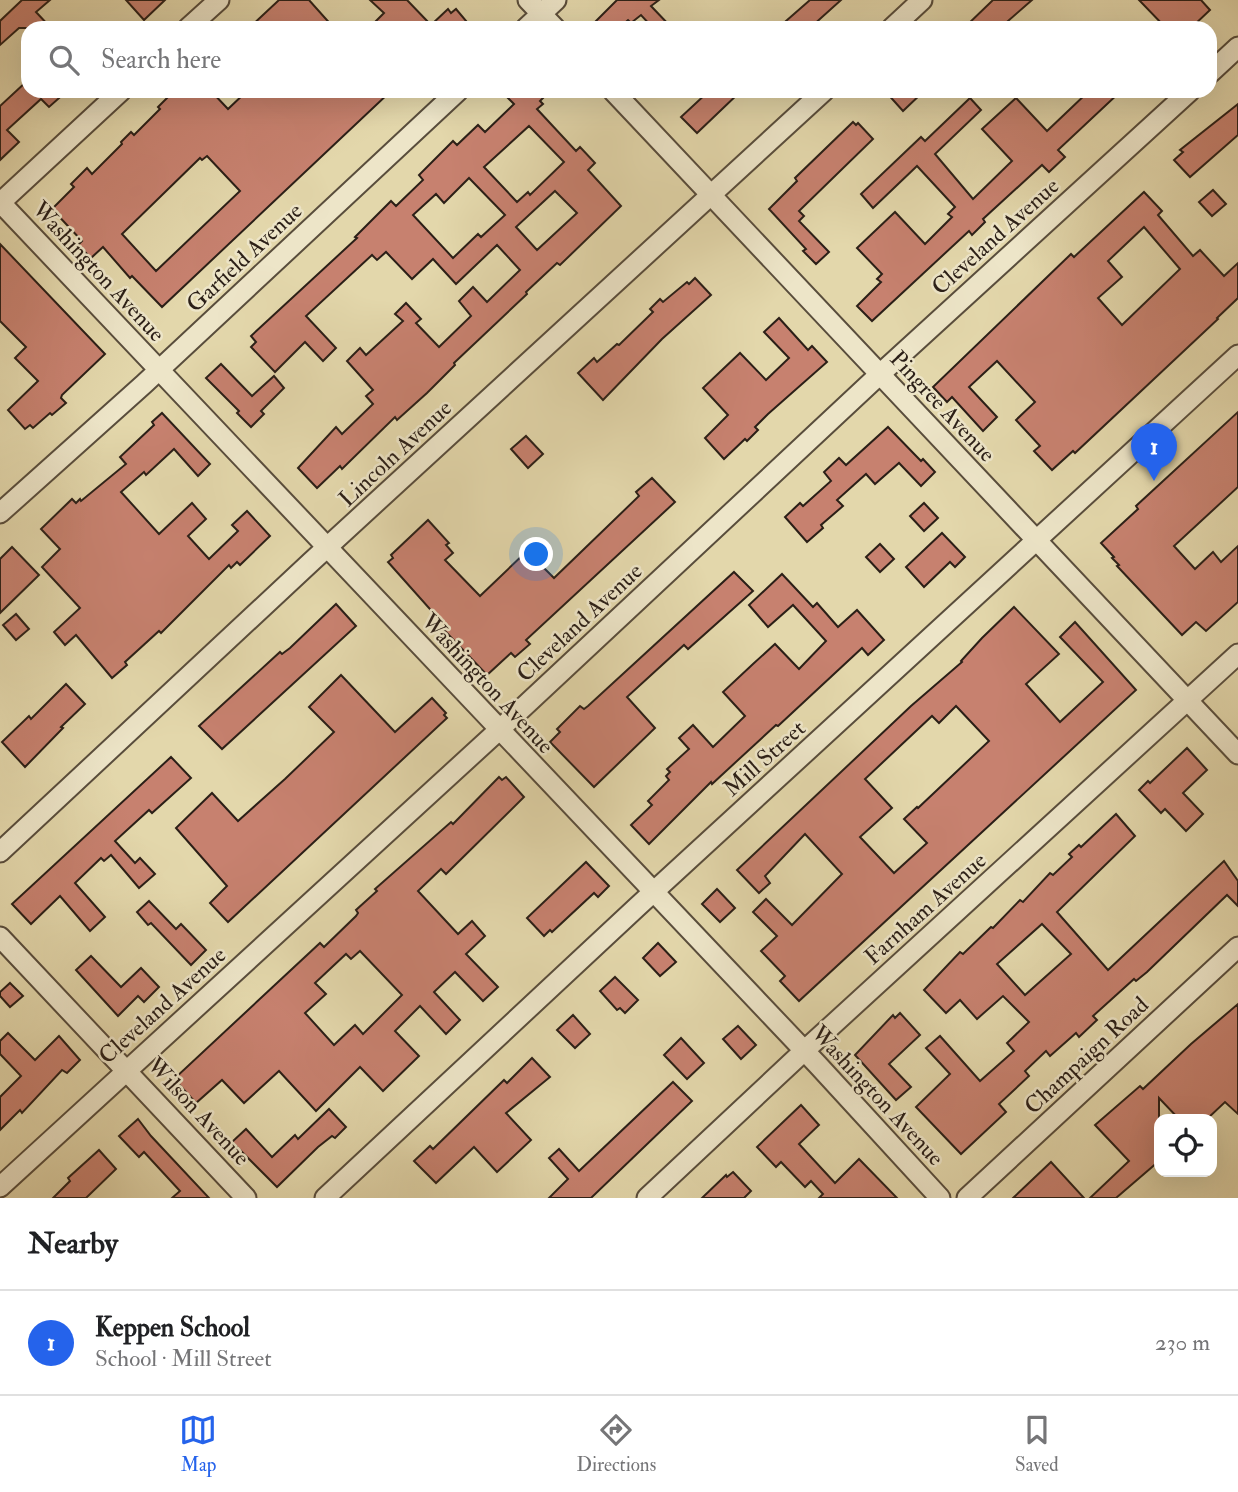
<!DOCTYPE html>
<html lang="en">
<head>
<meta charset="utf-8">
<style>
	body { margin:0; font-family:"IM FELL Double Pica",serif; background:#f6f6f6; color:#202124 }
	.controls { position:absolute; right:21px; bottom:21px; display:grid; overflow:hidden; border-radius:14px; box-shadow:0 7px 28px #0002 }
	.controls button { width:63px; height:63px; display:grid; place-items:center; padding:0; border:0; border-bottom:2px solid #e0e0e0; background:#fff; color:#202124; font:35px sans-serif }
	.you { position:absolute; left:537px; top:555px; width:24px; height:24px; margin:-18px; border:5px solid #fff; border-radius:50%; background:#1a73e8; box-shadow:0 0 0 10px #1a73e833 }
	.badge { display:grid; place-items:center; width:46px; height:46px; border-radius:50%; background:#2563eb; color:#fff; font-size:23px; font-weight:700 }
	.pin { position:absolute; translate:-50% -58px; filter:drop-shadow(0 2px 4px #0008) }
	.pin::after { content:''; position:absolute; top:37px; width:24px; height:21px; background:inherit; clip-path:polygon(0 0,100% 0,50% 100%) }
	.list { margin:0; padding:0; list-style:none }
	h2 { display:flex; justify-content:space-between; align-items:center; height:91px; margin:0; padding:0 28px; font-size:30px }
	h2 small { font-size:23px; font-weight:400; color:#757577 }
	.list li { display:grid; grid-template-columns:46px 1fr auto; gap:21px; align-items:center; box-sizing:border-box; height:105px; padding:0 28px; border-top:2px solid #e0e0e0 }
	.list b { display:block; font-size:26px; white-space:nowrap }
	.list p { margin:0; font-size:23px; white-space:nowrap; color:#757577 }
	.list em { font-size:23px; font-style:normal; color:#757577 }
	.icon { flex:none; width:38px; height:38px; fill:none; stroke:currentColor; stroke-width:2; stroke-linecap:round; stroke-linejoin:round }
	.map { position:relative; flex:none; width:1238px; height:1198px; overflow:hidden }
	.search { position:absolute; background:#fff; box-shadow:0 7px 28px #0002; left:21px; right:21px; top:21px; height:77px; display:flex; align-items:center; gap:18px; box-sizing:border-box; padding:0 24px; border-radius:21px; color:#757577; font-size:26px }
	.sheet { height:196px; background:#fff }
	nav { display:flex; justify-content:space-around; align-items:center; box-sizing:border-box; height:98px; border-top:2px solid #e0e0e0; background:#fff; font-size:19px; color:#757577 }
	nav a { display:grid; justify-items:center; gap:4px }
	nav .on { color:#2563eb }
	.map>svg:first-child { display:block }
	.building { fill:#c7816f; stroke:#2b1f17; stroke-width:2; fill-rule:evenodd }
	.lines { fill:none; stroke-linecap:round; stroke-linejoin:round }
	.minor-casing { stroke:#594d3c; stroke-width:23 }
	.minor { stroke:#ede5c8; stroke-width:19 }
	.labels { text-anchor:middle; stroke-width:5; stroke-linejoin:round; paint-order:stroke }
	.street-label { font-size:23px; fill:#2b1f17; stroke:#ede5c8 }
</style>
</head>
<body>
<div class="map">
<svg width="1238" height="1198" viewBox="0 0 1238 1198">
	<rect width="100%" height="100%" fill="#e3d7ab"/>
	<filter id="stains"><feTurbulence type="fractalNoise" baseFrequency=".00286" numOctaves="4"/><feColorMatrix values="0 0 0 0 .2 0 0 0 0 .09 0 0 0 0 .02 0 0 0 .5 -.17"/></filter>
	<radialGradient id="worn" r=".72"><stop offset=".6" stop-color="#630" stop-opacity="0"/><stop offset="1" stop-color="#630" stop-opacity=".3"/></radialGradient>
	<g class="building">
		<polygon points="22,0 50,0 36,12 51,28 19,28 0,45 0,21"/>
		<polygon points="126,0 165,0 144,20"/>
		<polygon points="279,0 309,0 334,28 249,28"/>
		<polygon points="370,0 407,0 431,25 448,9 451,13 456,9 467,22 463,25 466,28 369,28 384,13"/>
		<polygon points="617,0 659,0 651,6 672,28 653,28 641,15 631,23 628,20 619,28 589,28"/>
		<polygon points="810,0 841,0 811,27 812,28 778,28"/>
		<polygon points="993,0 1032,0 1000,28 964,28"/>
		<polygon points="1139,0 1201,0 1210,10 1191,28 1166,28"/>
		<polygon points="26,82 28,91 67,91 49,107 41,99 7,130 19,142 0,160 0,106"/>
		<path d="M174,91H211L228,109L247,91H391L162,307L132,276L130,278L103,247L91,258L78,245L82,241L52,209L74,187L71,184L87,168L92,174L122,144L121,142L131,132L134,135L160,109L158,107ZM207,156L240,191L156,271L122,234L200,158L202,160Z"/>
		<path d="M501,91H550L540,101L543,104L537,109L576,151L580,147L595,163L588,170L621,206L560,265L557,263L526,292L527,294L454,363L455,365L427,393L397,420L395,417L342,469L340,466L317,488L298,468L336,427L342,434L373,404L366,396L373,390L347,361L360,348L366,355L403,321L395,314L406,303L421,319L416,323L439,347L471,316L459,301L473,287L487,302L520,270L497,245L456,284L433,259L412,279L386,252L377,260L372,255L306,316L336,348L323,361L305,342L275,372L251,347L256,342L251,336L357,238L355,237L391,201L396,206L423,180L419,175L453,141L457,145L478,125L485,132L514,104ZM529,126L564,162L530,195L528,192L517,202L484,167ZM469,178L505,215L481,237L478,234L453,258L413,215L436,194L444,203ZM555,191L577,213L537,250L516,227Z"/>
		<polygon points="709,91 741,91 697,133 681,117"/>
		<polygon points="885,91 924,91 903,111"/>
		<polygon points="1089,91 1121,91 1058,150 1065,157 1049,172 1042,165 983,219 985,222 972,235 969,231 872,321 857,306 881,282 877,279 882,274 857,248 895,212 925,244 952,217 948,214 955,207 917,166 873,208 861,194 921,137 925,141 970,98 981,110 935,154 973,199 1012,161 982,129 1016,98 1047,131"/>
		<polygon points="1238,104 1238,135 1190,177 1174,160 1183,152 1180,150"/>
		<polygon points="853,122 856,125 858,123 873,139 799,211 804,216 799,221 829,252 816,264 803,251 806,249 769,209 797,181 795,178"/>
		<polygon points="1213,190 1226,204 1212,216 1199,202"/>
		<path d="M1144,192L1162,211L1158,215L1193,256L1200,250L1224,276L1238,263V298L1217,318L1218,319L1075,453L1073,451L1052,470L1034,451L1040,446L1016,420L1035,402L997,361L969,387L997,417L983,431L952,397L947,402L933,387L1071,254L1074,257ZM1144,227L1180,269L1122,325L1098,298L1122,277L1108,261Z"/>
		<polygon points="0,244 105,354 62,395 61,398 66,403 52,415 50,413 33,428 30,425 25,429 8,410 38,381 15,358 26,347 0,321"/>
		<polygon points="695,278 711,295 662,339 603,400 578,373 594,358 597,362 617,344 619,345 653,312 650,309 660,299 663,302 687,282 689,284"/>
		<polygon points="779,318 808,350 812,346 827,362 768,414 755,427 758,430 747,441 745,439 724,459 705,438 728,415 703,388 740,353 766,380 789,358 764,332"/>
		<polygon points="221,364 252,396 274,376 284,388 261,411 264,414 251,427 237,413 239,411 206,378"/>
		<polygon points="1238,412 1238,487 1174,546 1195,569 1213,552 1221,562 1238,546 1238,602 1206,631 1196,622 1182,635 1117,566 1119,565 1112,558 1114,557 1101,543 1138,509 1136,506"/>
		<polygon points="162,413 210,464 198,476 174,449 146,475 144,472 121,492 159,534 192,503 206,519 188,536 209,559 238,531 232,525 247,511 270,536 240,565 237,562 231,568 229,565 161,633 159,631 125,662 127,665 112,678 76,635 65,645 54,632 80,608 42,567 60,549 41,529 72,499 76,503 80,499 81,501 126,464 120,457 154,425 152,422"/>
		<polygon points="888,427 921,461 923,459 935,472 921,486 899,463 875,484 866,474 837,500 843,506 821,525 823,528 807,542 785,517 800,503 803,506 831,481 824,472 839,458 846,465"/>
		<polygon points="526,436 543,454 528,468 511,449"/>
		<polygon points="652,478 675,502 526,640 530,644 515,657 511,653 487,675 444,630 446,627 388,562 393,558 391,555 428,520 449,543 446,545 453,553 445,560 480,596 527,551 554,578 639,496 636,492"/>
		<polygon points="924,503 938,518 924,531 910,516"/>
		<polygon points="942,533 965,557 955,567 950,562 924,587 906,567"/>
		<polygon points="880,544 894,559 880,572 866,557"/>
		<polygon points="12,547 39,575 0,613 0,559"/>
		<polygon points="734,572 753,591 688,649 684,645 627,697 655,728 594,787 550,742 560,732 557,729 580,706 584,709 588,706"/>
		<polygon points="782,574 813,607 817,603 838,627 857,610 884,640 868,655 862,648 778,726 776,725 712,784 711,782 649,844 631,825 652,805 648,801 669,780 666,776 670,772 667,769 689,749 679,738 693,725 713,747 745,716 723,692 753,664 775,644 799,669 826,641 793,605 768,627 749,605"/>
		<polygon points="336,604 356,626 222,749 199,726 280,652 282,654 290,648"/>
		<path d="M1014,607L1059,654L1026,684L1060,722L1103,682L1060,637L1075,622L1136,690L799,1001L780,981L785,976L761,951L777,936L753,912L766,899L792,925L842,874L805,834L765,876L770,883L759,893L737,870L911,706L962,662L961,661L982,638ZM956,706L989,741L918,808L917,807L904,819L927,843L894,873L860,837L892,808L865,779L932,716L939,723Z"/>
		<polygon points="16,614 29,629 16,640 3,625"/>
		<polygon points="341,675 395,732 432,698 446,713 444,715 447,718 228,922 210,903 227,886 176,828 212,793 238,821 285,779 334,732 309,707"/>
		<polygon points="66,684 85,704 61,727 63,728 25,767 2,742 29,716 31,719"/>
		<polygon points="1187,748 1207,770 1183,793 1203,814 1186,831 1165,809 1161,813 1139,790 1148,781 1150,783"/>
		<polygon points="171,757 191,778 152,813 149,810 115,841 135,863 140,858 155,874 139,888 111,855 104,861 101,858 75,883 105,917 90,931 60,896 31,924 12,904"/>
		<path d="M499,777L502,780L506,777L524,797L446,874L441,869L418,891L458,934L472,921L485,936L466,954L498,987L483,1001L455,972L434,992L460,1020L446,1034L420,1006L395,1031L419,1056L383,1091L360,1067L316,1111L279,1071L244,1103L222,1080L196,1103L174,1079L320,943L324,947L356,916L358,913L356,910L377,891L375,889L451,822L453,824ZM360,951L402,995L363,1034L355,1025L334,1045L305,1013L326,994L315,983L346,954L351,959Z"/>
		<path d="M1116,814L1135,836L1057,912L1108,970L1224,861L1238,881V906L1227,895L1147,972L1136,981L1134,979L1093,1016L1097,1020L1079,1037L1076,1033L1050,1056L1046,1051L1025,1071L1029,1076L999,1104L1006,1112L961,1154L916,1107L950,1074L926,1048L940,1036L980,1081L1014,1051L1007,1043L1029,1022L1003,996L977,1019L960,1000L946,1013L924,990L960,952L963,954L991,927L993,928L1020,900L1023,902L1050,873L1053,875L1072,857L1069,854L1079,845L1081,847ZM1042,924L1071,954L1025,995L997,964Z"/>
		<polygon points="586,862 609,886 598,897 594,893 552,932 550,930 544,936 527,918"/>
		<polygon points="717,889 735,908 720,922 702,904"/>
		<polygon points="149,901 176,929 181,924 206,950 191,965 151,923 148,925 137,912"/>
		<polygon points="658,943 676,962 660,976 643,958"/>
		<polygon points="91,956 121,987 141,968 159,987 144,1002 138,996 118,1016 76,970"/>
		<polygon points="615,977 638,1000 625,1013 620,1008 617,1010 600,991"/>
		<polygon points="10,983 23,996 10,1007 0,996 0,992"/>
		<polygon points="1238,1004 1238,1114 1225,1102 1207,1119 1179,1119 1159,1098 1159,1161 1116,1198 1090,1198 1129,1161 1095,1125 1140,1086 1143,1089 1191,1044"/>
		<polygon points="900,1013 920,1035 889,1064 911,1087 896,1100 855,1055 893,1015 895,1018"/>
		<polygon points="573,1015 590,1034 575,1048 557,1030"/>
		<polygon points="738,1026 756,1045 741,1059 723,1039"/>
		<polygon points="8,1033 35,1060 59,1036 80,1060 67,1073 62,1070 22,1113 20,1110 0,1130 0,1097 21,1076 0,1054 0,1041"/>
		<polygon points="681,1038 704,1063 687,1079 664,1055"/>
		<polygon points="532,1058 550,1077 506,1113 531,1140 497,1172 474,1147 436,1183 414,1161 430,1146 433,1149 504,1080 507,1083"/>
		<polygon points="673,1082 692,1101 591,1198 549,1198 568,1179 549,1158 559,1149 579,1171"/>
		<polygon points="801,1105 819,1125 799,1144 835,1183 859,1159 897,1198 819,1198 823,1194 811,1181 805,1187 781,1162 776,1167 757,1147"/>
		<polygon points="329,1109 346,1127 335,1138 332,1136 318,1147 277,1187 232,1142 246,1129 272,1157 295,1135 298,1139"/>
		<polygon points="138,1119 151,1136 209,1198 172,1198 180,1191 144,1152 139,1157 119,1136"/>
		<polygon points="99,1150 116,1169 86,1198 53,1198 70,1181 68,1178"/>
		<polygon points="1051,1162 1084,1198 1013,1198"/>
		<polygon points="733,1172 751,1191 744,1198 702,1198 726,1175 727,1177"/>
	</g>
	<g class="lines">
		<defs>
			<g id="minor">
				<polyline points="528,0 555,28"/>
				<polyline points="188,28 219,0"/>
				<polyline points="526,28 556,0"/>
				<polyline points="892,28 922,0"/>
				<polyline points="1210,73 1238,47"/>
				<polyline points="613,91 1238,754"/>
				<polyline points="0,202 817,1064 940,1198"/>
				<polyline points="0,203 121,91"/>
				<polyline points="0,513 144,384 458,91"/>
				<polyline points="0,852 311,562 824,91"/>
				<polyline points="0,937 246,1198"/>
				<polyline points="0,1187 499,730 879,375 1190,91"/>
				<polyline points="325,1198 637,907 1238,355"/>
				<polyline points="647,1198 804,1051 1238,654"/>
				<polyline points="967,1198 1238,947"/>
			</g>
		</defs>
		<use href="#minor" class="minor-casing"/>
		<use href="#minor" class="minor"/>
	</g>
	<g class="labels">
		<g class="street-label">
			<text transform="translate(995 236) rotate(-42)" y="8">Cleveland Avenue</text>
			<text transform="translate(244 257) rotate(-43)" y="8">Garfield Avenue</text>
			<text transform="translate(99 271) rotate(47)" y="8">Washington Avenue</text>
			<text transform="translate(943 406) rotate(47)" y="8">Pingree Avenue</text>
			<text transform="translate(395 453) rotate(-43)" y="8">Lincoln Avenue</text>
			<text transform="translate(579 622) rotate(-43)" y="8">Cleveland Avenue</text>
			<text transform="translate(488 683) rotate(47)" y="8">Washington Avenue</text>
			<text transform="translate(764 758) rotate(-42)" y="8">Mill Street</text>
			<text transform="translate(925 908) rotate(-42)" y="8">Farnham Avenue</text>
			<text transform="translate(162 1005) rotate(-42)" y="8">Cleveland Avenue</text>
			<text transform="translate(1086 1055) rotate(-43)" y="8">Champaign Road</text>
			<text transform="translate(878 1095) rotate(47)" y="8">Washington Avenue</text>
			<text transform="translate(199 1111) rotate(47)" y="8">Wilson Avenue</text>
		</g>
	</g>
	<rect width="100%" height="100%" filter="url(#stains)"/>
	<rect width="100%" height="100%" fill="url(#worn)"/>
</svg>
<div class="controls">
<button><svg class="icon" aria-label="locate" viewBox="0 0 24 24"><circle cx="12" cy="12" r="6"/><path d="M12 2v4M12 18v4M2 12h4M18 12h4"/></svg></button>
</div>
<div class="you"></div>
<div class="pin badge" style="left:1154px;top:481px">1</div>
<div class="search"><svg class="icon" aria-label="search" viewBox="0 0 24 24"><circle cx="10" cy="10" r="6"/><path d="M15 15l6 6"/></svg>Search here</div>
</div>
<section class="sheet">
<h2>Nearby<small></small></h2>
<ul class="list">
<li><span class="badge">1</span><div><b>Keppen School</b><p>School · Mill Street</p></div><em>230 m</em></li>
</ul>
</section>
<nav>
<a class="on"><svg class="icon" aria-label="map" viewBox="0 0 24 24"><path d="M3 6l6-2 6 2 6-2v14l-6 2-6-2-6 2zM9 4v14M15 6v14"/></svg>Map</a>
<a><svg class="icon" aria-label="directions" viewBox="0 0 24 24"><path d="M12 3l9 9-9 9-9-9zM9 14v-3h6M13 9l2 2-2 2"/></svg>Directions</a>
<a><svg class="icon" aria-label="saved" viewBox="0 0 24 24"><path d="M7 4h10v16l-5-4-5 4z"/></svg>Saved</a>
</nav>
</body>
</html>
